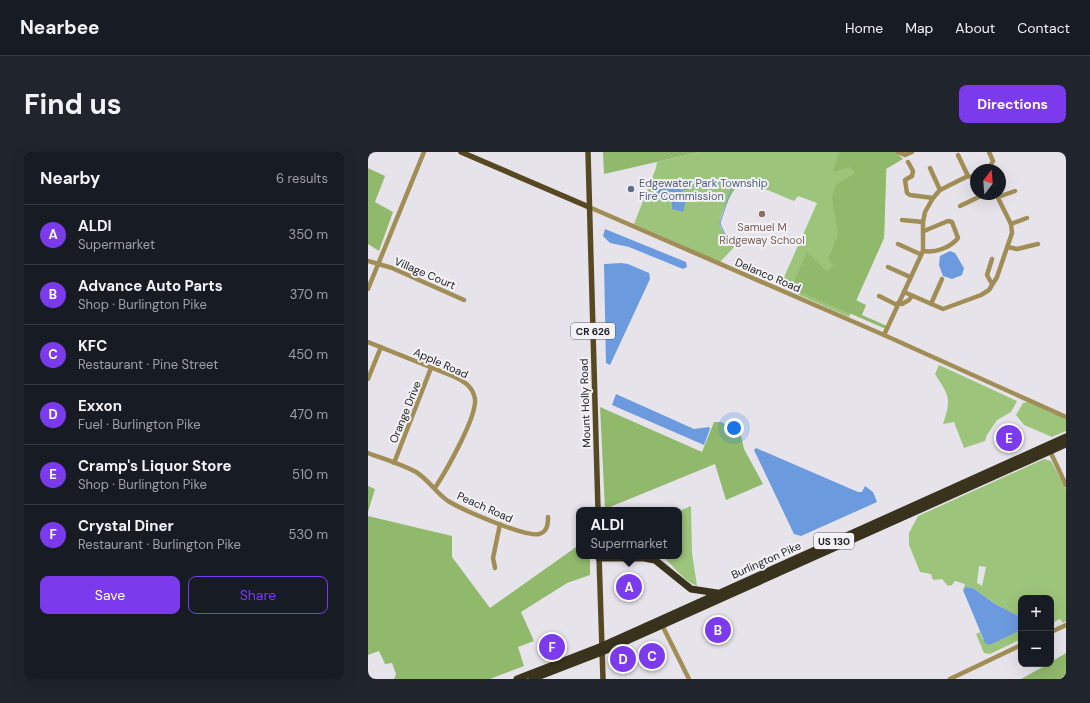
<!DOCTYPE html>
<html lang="en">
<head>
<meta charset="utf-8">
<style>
	body { margin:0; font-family:"DM Sans",sans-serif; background:#20242c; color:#f1f3f6 }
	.controls { position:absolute; right:12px; bottom:12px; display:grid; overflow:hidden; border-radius:8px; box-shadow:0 4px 16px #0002 }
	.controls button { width:36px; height:36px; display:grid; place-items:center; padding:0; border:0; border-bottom:1px solid #363941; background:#171b24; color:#f1f3f6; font:20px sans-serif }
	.compass { position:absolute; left:602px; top:12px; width:36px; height:36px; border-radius:50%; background:#171b24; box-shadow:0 4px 16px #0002; rotate:16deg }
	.you { position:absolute; left:366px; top:276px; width:14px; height:14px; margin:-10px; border:3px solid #fff; border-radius:50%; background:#1a73e8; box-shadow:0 0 0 6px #1a73e833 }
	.badge { display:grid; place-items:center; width:26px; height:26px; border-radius:50%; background:#7c3aed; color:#fff; font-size:13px; font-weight:700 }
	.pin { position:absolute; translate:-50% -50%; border:2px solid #fff; box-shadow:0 1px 4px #0006 }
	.popup { position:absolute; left:208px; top:355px; width:106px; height:52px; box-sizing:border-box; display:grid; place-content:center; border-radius:8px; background:#171b24; filter:drop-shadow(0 1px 3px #0005); font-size:13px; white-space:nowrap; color:#9ea1a6 }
	.popup b { font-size:15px; color:#f1f3f6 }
	.popup::after { content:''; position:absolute; left:50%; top:100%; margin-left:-8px; border:8px solid transparent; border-top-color:#171b24 }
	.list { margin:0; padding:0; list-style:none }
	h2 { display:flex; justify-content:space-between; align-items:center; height:52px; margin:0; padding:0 16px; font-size:17px }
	h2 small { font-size:13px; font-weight:400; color:#9ea1a6 }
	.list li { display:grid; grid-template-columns:26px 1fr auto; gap:12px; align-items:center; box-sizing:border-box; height:60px; padding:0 16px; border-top:1px solid #363941 }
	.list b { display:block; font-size:15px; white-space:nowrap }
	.list p { margin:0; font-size:13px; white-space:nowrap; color:#9ea1a6 }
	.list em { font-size:13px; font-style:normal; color:#9ea1a6 }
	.actions { display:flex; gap:8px; padding:12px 16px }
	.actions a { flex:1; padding:9px 0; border:1px solid #7c3aed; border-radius:8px; text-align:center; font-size:14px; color:#7c3aed }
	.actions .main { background:#7c3aed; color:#fff }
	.map { position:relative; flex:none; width:698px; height:527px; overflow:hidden; border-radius:8px }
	header { display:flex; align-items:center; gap:24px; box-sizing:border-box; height:56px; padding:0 20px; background:#171b24; border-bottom:1px solid #363941 }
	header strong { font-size:19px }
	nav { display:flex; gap:22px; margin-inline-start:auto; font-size:14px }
	.intro { display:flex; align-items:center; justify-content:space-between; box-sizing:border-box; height:96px; padding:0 24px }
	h1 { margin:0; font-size:28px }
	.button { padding:10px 18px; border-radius:8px; background:#7c3aed; color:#fff; font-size:14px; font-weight:700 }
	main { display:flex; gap:24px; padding:0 24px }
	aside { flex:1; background:#171b24; border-radius:8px; box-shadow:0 4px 16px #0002 }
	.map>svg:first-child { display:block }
	.green { fill:#9dc47b; fill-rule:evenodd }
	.forest { fill:#90b96c }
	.water { fill:#6c9ade }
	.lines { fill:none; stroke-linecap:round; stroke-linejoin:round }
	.stream { stroke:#6c9ade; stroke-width:1 }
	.minor { stroke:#a18e56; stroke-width:4.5 }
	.major { stroke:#564922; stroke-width:5.5 }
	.highway { stroke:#39321d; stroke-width:7 }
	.service-dot { fill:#5c6f8a; stroke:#f3f2f7; stroke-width:1.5 }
	.education-dot { fill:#8d6e63; stroke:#f3f2f7; stroke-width:1.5 }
	.labels { text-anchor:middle; stroke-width:4; stroke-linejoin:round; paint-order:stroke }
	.shield { fill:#f3f2f7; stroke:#5f5f62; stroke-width:1 }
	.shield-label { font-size:10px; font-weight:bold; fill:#202022 }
	.service-label { font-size:11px; fill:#4e5e75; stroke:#f3f2f7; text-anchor:start }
	.education-label { font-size:11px; fill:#785e54; stroke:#f3f2f7 }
	.street-label { font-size:11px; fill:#202022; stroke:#f3f2f7 }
</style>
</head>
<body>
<header>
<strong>Nearbee</strong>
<nav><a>Home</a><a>Map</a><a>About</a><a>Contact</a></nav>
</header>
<div class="intro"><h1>Find us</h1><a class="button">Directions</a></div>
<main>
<aside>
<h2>Nearby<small>6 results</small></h2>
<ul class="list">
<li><span class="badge">A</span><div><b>ALDI</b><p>Supermarket</p></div><em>350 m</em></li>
<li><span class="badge">B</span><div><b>Advance Auto Parts</b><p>Shop · Burlington Pike</p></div><em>370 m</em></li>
<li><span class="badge">C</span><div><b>KFC</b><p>Restaurant · Pine Street</p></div><em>450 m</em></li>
<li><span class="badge">D</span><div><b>Exxon</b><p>Fuel · Burlington Pike</p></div><em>470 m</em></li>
<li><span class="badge">E</span><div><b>Cramp's Liquor Store</b><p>Shop · Burlington Pike</p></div><em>510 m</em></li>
<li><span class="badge">F</span><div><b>Crystal Diner</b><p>Restaurant · Burlington Pike</p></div><em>530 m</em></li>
</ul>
<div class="actions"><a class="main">Save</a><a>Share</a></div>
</aside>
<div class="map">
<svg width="698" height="527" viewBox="0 0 698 527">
	<rect width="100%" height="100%" fill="#e6e4ea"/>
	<g class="green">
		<path d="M332,0H519L516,86L481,165L420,138L413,132L449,51L430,44L426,49L373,27C367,38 348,64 353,76C356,83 364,87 370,91L352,110L266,72L288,16L289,10Z"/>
		<path d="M571,213L649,249L643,260L629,268L619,283L617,289L596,296L586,270L575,272C584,246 581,244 567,222Z"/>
		<polygon points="660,250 698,267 698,279 684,285 656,273 648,263 655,251"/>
		<path d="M676,307L683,309L698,337V469L695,471L692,467L683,472V446H653V465L627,452L605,436L598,435L595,438L597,432L587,429L584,433L580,434L574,427L565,428L563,422L552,420L541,393V381L550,364ZM611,414L618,415L614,434L609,431Z"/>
		<path d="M323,354L324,401L329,434C313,427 307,415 294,404H311V359Z"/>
		<polygon points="653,478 653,487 622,502 616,501 608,482 612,480 614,486 621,493"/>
	</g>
	<g class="forest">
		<polygon points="235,0 332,0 236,22"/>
		<polygon points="471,0 528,0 535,7 518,17 516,86 488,148 498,153 494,163 519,174 518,177 423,136 439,100 459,119 466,113 460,107 470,83 464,46 467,34 487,21 482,15 465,20"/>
		<polygon points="0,16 17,24 7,50 25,60 11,99 0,92"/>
		<polygon points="232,255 334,300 346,270 353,270 372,279 376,297 395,332 358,348 347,312 237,357"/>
		<polygon points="0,334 7,337 0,360"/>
		<polygon points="0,364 84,384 84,405 122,456 211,393 211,404 222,404 222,423 199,431 153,460 166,489 150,495 156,514 122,527 26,527 28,522 24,511 17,512 11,499 0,503"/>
		<polygon points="698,501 698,527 653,527 680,512 683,512 683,510"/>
	</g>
	<g class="water">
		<polygon points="301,31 311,35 318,48 315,60 304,57 304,50 287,42 295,32"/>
		<polygon points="237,77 318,110 319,115 315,117 261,95 242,91 235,84"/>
		<polygon points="582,99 587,101 596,116 594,123 584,127 575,124 571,113 572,104"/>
		<polygon points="253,111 260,112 281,121 282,127 242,213 238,211 236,112"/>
		<polygon points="248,242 326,277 341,275 342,277 336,293 244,253"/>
		<polygon points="388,296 490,340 494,340 497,334 505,340 509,350 433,384 426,382 386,298"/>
		<polygon points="598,435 605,436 627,452 653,465 653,478 626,491 621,493 617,491 595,438"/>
	</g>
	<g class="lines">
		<polyline class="stream" points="313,39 343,29 361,31 364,35 352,71 356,81 370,91"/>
		<g class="minor">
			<polyline points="530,0 537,3 544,0"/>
			<polyline points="590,3 600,24"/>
			<polyline points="540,10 545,19 544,24 537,28 539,41 542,43 565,46"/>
			<polyline points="562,16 572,38"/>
			<polyline points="620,18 625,9 621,0"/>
			<polyline points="630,45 647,39"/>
			<polyline points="592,54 617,42"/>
			<polyline points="221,55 516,183 698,265"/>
			<polyline points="534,68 555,70"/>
			<polyline points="643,72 659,66"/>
			<polyline points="530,92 552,102"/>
			<polyline points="640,95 649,97 670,92"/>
			<path d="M555,99C567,101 582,96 590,86L584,70L580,69L556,79"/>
			<polyline points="0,109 24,116 96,148"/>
			<polyline points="520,115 542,125"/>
			<polyline points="624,132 619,123 624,107"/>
			<polyline points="0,137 56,0"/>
			<polyline points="536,140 575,157 613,143 621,138 629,125 644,81 643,72 628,42"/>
			<polyline points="511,144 529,153"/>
			<polyline points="530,151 534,152 541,148 544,144"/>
			<polyline points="563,152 574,127"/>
			<polyline points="516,183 555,99 555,70 557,60 565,46 572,38 600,24 608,26"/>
			<path d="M0,190L87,225C97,230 105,235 107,247C109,265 78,319 67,336"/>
			<polyline points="0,227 13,195"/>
			<polyline points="681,297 698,333"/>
			<path d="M0,301C16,307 33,312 48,320C61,328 68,341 80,349C93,357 158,386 171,382C179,380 180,373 180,365"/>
			<polyline points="26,311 63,216"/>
			<polyline points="127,416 125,406 132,372"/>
			<polyline points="294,473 321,527"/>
			<polyline points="683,480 698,473"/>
			<polyline points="582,527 653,493"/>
		</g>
		<g class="major">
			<polyline points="93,0 221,55"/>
			<polyline points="220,0 230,358"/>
			<polyline points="231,404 235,527"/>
		</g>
		<g class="highway">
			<polyline points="231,406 276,406 287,408 323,437 349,441"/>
			<polyline points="149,527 234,494 698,285"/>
			<polyline points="164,527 234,500 698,292"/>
		</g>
	</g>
	<circle class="service-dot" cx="263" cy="37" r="4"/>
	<circle class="education-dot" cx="394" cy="62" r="4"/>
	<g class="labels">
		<g class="shield">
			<rect x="203" y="171" width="44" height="16" rx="3"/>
			<rect x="446" y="381" width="40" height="16" rx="3"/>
		</g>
		<g class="shield-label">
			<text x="225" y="183">CR 626</text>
			<text x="466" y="393">US 130</text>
		</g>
		<g class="service-label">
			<text x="271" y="35">Edgewater Park Township<tspan x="271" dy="13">Fire Commission</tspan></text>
		</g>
		<g class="education-label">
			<text x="394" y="79">Samuel M<tspan x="394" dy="13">Ridgeway School</tspan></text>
		</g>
		<g class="street-label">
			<text transform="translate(57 121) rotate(23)" y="4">Village Court</text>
			<text transform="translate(400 123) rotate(23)" y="4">Delanco Road</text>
			<text transform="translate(73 211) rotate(24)" y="4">Apple Road</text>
			<text transform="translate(217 251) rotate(-92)" y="4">Mount Holly Road</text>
			<text transform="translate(37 260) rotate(-68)" y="4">Orange Drive</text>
			<text transform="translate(117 355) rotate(24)" y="4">Peach Road</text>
			<text transform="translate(398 408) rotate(-24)" y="4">Burlington Pike</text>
		</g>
	</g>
</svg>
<div class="controls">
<button>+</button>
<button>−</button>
</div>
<svg class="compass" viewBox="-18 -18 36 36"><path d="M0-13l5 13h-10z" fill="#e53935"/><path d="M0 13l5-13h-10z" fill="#9ea1a6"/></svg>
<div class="you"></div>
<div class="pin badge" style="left:261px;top:435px">A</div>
<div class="popup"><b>ALDI</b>Supermarket</div>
<div class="pin badge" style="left:350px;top:478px">B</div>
<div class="pin badge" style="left:284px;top:504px">C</div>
<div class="pin badge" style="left:255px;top:507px">D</div>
<div class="pin badge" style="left:641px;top:286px">E</div>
<div class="pin badge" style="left:184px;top:495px">F</div>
</div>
</main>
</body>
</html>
